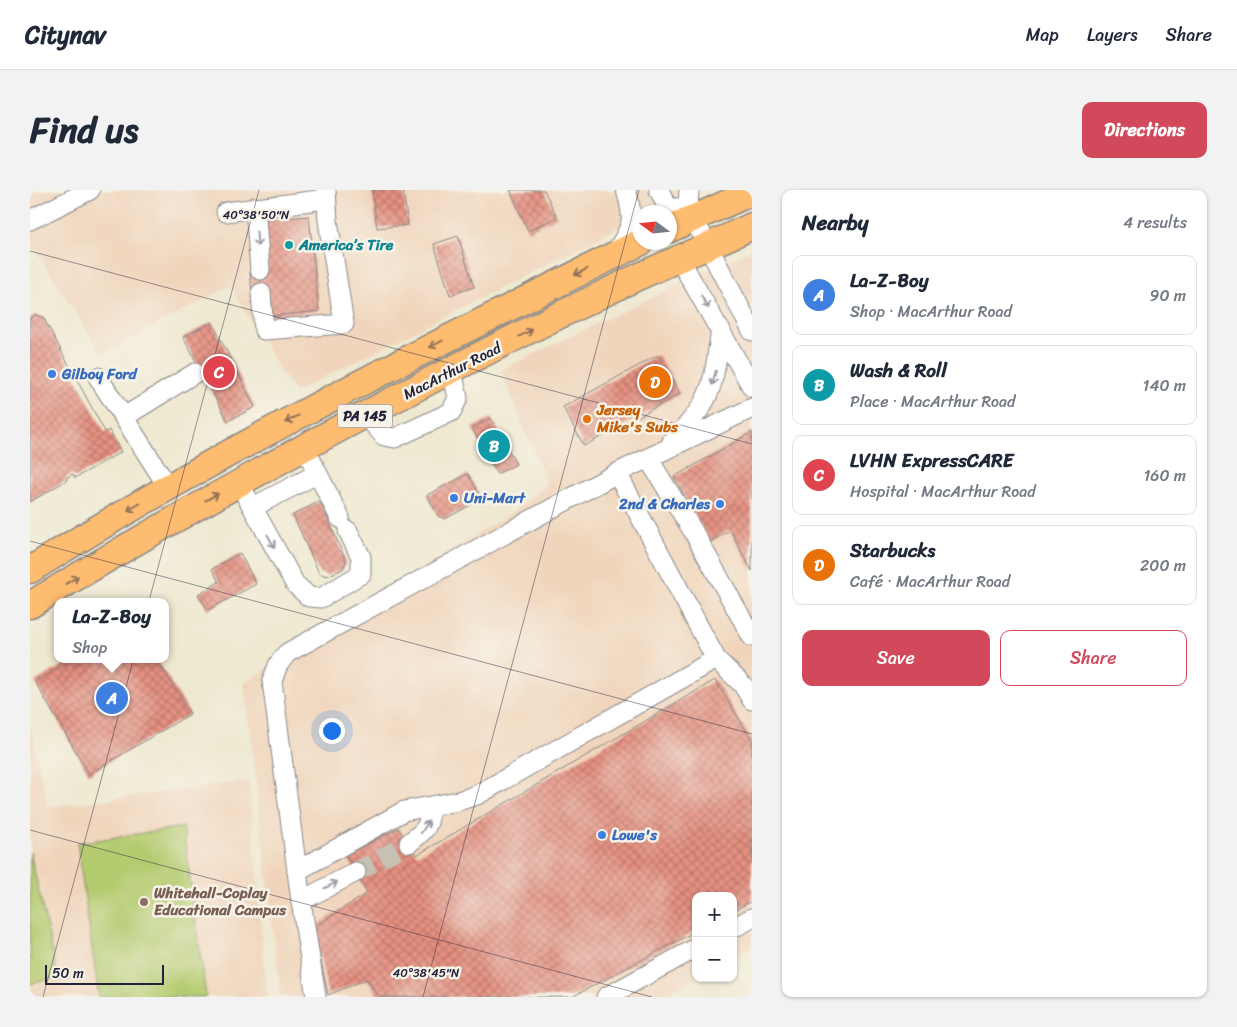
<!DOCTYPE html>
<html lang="en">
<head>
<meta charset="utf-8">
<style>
	body { margin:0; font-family:Sriracha,sans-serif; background:#f2f2f3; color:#1f2937 }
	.controls { position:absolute; right:15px; bottom:15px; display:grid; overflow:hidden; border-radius:10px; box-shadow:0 1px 4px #0004 }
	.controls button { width:45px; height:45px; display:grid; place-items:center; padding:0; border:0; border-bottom:1px solid #e0e1e3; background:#fff; color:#1f2937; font:25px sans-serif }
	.compass { position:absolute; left:602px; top:15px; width:45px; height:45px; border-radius:50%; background:#fff; box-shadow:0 1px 4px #0004; rotate:285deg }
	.scale { position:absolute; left:15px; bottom:12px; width:119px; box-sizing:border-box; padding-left:5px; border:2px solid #22223b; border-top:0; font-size:14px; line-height:18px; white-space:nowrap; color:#22223b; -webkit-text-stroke:4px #f7f3e8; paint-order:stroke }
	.you { position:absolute; left:301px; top:540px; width:18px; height:18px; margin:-12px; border:4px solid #fff; border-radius:50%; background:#1a73e8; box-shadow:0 0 0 8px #1a73e833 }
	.badge { display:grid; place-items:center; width:32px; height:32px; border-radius:50%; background:#d1495b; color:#fff; font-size:16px; font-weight:700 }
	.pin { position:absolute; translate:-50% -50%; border:2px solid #fff; box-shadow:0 1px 5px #0006 }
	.popup { position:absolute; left:24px; top:408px; width:115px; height:65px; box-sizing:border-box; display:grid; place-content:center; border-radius:10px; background:#fff; filter:drop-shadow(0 1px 4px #0005); font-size:16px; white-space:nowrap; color:#747a83 }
	.popup b { font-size:19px; color:#1f2937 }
	.popup::after { content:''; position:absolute; left:50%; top:100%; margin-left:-10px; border:10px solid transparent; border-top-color:#fff }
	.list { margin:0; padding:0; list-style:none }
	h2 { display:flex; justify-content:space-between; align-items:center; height:65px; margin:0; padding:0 20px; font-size:21px }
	h2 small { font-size:16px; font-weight:400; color:#747a83 }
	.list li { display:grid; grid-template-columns:32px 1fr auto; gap:15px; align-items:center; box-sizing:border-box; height:80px; margin:0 10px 10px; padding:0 10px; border:1px solid #e0e1e3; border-radius:10px }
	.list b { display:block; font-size:19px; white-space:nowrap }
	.list p { margin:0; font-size:16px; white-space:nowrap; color:#747a83 }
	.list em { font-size:16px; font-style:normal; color:#747a83 }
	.actions { display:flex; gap:10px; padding:15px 20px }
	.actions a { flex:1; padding:11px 0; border:1px solid #d1495b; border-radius:10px; text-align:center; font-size:18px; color:#d1495b }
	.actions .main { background:#d1495b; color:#fff }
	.map { position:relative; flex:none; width:722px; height:807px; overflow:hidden; border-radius:10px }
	header { display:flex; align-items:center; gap:30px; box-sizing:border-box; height:70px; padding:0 25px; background:#fff; border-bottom:1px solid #e0e1e3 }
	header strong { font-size:24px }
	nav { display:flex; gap:28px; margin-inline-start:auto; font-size:18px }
	.intro { display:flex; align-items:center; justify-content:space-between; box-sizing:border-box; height:120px; padding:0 30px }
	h1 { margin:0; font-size:35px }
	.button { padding:12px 22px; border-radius:10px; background:#d1495b; color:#fff; font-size:18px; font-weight:700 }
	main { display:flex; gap:30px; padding:0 30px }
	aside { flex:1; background:#fff; border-radius:10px; box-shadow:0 1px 4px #0004 }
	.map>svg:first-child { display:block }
	.built { fill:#f0d5bc }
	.garden { fill:#b4cb70; stroke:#6b7656 }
	.building { fill:url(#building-cross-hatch) }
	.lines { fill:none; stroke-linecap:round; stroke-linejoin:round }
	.minor-tunnel { stroke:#c6c1b3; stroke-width:19; stroke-dasharray:19 9; stroke-linecap:butt }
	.minor-casing { stroke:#888686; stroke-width:21 }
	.highway-casing { stroke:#888686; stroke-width:29 }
	.minor { stroke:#fff; stroke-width:19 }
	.highway { stroke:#fdbc70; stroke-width:26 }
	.oneway { stroke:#9c9ca7 }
	.oneway2 { stroke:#906f56 }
	.ticks { fill:none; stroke:#22223b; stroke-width:1; stroke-opacity:0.45 }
	.culture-dot { fill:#0f9aa8; stroke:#f7f3e8; stroke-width:2 }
	.shop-dot { fill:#3f7fe0; stroke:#f7f3e8; stroke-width:2 }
	.food-dot { fill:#e8710a; stroke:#f7f3e8; stroke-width:2 }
	.education-dot { fill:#8d6e63; stroke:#f7f3e8; stroke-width:2 }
	.labels { text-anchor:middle; stroke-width:5; stroke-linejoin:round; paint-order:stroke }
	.shield { fill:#f7f3e8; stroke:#62616f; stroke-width:1 }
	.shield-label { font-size:14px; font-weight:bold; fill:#22223b }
	.culture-label { font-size:15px; font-weight:bold; fill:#0d838f; stroke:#f7f3e8; text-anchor:start }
	.street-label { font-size:15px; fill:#22223b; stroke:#f7f3e8 }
	.shop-label { font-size:15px; font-weight:bold; fill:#366cbe; stroke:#f7f3e8; text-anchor:start }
	.food-label { font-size:15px; font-weight:bold; fill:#c56008; stroke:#f7f3e8; text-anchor:start }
	.education-label { font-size:15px; font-weight:bold; fill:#785e54; stroke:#f7f3e8; text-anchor:start }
	.ticks-label { font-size:12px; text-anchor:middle; fill:#22223b; stroke:#f7f3e8; stroke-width:5; stroke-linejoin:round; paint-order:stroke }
</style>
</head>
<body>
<header>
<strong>Citynav</strong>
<nav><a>Map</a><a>Layers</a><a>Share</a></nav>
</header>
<div class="intro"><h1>Find us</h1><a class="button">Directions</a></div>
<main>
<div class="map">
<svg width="722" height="807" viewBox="0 0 722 807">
	<defs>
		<pattern id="building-cross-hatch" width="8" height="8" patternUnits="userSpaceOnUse" patternTransform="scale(1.25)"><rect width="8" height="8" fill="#e69181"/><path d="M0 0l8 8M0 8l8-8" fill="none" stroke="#ba766b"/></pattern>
	</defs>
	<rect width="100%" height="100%" fill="#f7f3e8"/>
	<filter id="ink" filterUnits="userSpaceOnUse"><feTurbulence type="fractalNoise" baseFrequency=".02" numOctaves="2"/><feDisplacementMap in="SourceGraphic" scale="10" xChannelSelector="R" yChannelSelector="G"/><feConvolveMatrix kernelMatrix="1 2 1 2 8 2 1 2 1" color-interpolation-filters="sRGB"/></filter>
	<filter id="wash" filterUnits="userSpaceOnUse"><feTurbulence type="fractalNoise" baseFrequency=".0096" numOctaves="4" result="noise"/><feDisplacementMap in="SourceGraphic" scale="20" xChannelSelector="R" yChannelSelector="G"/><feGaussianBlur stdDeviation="1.12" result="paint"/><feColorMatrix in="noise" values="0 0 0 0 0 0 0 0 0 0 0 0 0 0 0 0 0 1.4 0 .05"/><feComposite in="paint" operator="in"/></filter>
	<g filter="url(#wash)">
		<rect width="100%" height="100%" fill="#efe9d1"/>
		<g class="built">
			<polygon points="0,0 664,0 618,22 610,22 609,27 265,202 248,178 200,96 72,164 4,58 0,55"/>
			<polygon points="722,59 722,758 703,768 703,706 666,706 666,788 629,807 251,807 214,493 490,317 517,294 471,180"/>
			<polygon points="0,533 18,617 219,591 237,807 0,807"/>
		</g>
		<g class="garden">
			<polygon points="153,637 176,807 69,807 47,653"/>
			<polygon points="0,662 28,787 0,794"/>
		</g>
		<g id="blocks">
			<g class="building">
				<polygon points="342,0 373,0 378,35 347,38"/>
				<polygon points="480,0 514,0 527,27 498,41"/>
				<polygon points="279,26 289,121 242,126 222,104 220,81 238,79 233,30"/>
				<polygon points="428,46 444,97 420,105 404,54"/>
				<polygon points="5,125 13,127 75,242 79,240 91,262 45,288 43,284 36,288 37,290 0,312 0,128"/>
				<polygon points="182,132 225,217 198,231 153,147"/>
				<polygon points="628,165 650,204 554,256 533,217"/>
				<polygon points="461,228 486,274 467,284 442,238"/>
				<polygon points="722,242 722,381 700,340 680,352 644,287"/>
				<polygon points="438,284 450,306 448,311 415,329 408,326 397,305"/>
				<polygon points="290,311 316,371 313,379 297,386 289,383 263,325"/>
				<polygon points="210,363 226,394 178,420 168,404 189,392 182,379"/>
				<polygon points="43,469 127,469 160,524 59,584 5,492"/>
				<polygon points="685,490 722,550 722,711 703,721 703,706 666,706 666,741 542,807 349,807 337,789 298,805 284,737 337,703 316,665 368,638 387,665"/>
			</g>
		</g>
	</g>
	<g filter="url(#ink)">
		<use href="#blocks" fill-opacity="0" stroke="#888686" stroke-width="1"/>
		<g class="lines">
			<polyline class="minor-tunnel" points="326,682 379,653"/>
			<defs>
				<g id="minor">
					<polyline points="629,0 638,18 658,18"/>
					<polyline points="659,0 658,18 722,141"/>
					<polyline points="225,17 230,80"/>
					<polyline points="196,22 296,9"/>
					<polyline points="0,30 60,0"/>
					<path d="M584,65C602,36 606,34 596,0"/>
					<polyline points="650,70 722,197"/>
					<polyline points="231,103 234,140 314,134 298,31 296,0"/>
					<polyline points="68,187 138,297"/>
					<polyline points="336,225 354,246 365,248 421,222 428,208 422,181"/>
					<polyline points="94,227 165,183"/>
					<path d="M642,251C685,209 682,196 691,140"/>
					<polyline points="275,258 310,328"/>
					<polyline points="618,268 663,341 722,447"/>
					<polyline points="587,283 686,469 447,605 428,611 374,621 267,681 242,491 248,475 257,463 587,283 722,218"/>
					<polyline points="209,293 265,394 279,407 291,408 331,384 331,367 318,341"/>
					<polyline points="223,317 287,284"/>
					<polyline points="686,469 713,495 722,510"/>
					<path d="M379,653C394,641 402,636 398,617"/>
					<polyline points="267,681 271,711 326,682"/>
					<polyline points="271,711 286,807"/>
					<polyline points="703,738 722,728"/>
					<polyline points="576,807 666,758"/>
				</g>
				<g id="highway">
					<polyline points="640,39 722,2"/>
					<path d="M0,380C195,257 404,155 611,52"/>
					<path d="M0,415C190,299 387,194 587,97C631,75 678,57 722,36"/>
				</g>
			</defs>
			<use href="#minor" class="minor-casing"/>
			<use href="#highway" class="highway-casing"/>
			<use href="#minor" class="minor"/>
			<use href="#highway" class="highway"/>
		</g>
		<defs><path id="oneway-shaft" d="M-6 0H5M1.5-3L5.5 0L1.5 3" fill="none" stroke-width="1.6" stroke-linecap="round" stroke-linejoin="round" transform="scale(1.25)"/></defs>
		<g class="oneway">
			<use href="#oneway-shaft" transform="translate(227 49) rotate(86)"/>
			<use href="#oneway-shaft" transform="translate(675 112) rotate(60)"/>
			<use href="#oneway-shaft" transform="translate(684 188) rotate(104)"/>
			<use href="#oneway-shaft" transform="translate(241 351) rotate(61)"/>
			<use href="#oneway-shaft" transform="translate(395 637) rotate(-56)"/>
			<use href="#oneway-shaft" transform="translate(301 695) rotate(-27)"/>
		</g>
		<g class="oneway2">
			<use href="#oneway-shaft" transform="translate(551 82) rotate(154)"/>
			<use href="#oneway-shaft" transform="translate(496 143) rotate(-27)"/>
			<use href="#oneway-shaft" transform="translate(406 154) rotate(153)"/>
			<use href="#oneway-shaft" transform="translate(262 229) rotate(152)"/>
			<use href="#oneway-shaft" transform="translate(182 307) rotate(-29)"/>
			<use href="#oneway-shaft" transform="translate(104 317) rotate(149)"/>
			<use href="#oneway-shaft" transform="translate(42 390) rotate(-31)"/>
		</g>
	</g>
	<path class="ticks" d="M0,61L722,254M0,351L722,544M0,640L622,807M13,807L229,0M393,807L609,0"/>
	<circle class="culture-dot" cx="259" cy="55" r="5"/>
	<g class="shop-dot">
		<circle cx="22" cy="184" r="5"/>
		<circle cx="424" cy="308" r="5"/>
		<circle cx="690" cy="314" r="5"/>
		<circle cx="572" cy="645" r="5"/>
	</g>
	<circle class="food-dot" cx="557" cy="229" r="5"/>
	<circle class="education-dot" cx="114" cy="712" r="5"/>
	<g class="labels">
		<rect class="shield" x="307.5" y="214.5" width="55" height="23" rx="4"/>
		<g class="shield-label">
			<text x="335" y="231">PA 145</text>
		</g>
		<g class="culture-label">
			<text x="269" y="60">America’s Tire</text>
		</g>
		<g class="street-label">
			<text transform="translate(422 181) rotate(-27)" y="5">MacArthur Road</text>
		</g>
		<g class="shop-label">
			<text x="32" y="189">Gilboy Ford</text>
			<text x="434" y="313">Uni-Mart</text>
			<text x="680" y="319" text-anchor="end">2nd &amp; Charles</text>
			<text x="582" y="650">Lowe's</text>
		</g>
		<g class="food-label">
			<text x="567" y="225">Jersey<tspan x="567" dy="17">Mike's Subs</tspan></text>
		</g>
		<g class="education-label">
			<text x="124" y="708">Whitehall-Coplay<tspan x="124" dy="17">Educational Campus</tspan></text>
		</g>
	</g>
	<g class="ticks-label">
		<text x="226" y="29">40°38'50"N</text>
		<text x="396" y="787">40°38'45"N</text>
	</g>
</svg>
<div class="controls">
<button>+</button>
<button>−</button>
</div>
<svg class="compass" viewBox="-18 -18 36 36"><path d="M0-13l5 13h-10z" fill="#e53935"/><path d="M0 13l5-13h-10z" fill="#747a83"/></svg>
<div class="scale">50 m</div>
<div class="you"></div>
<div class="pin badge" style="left:82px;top:508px;background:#3f7fe0">A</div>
<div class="popup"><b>La-Z-Boy</b>Shop</div>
<div class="pin badge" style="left:464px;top:256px;background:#0f9aa8">B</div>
<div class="pin badge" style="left:189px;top:182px;background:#e0444e">C</div>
<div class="pin badge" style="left:625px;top:192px;background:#e8710a">D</div>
</div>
<aside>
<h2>Nearby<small>4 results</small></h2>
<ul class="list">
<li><span class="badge" style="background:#3f7fe0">A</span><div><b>La-Z-Boy</b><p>Shop · MacArthur Road</p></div><em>90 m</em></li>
<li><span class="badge" style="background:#0f9aa8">B</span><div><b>Wash &amp; Roll</b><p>Place · MacArthur Road</p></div><em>140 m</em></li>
<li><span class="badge" style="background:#e0444e">C</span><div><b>LVHN ExpressCARE</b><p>Hospital · MacArthur Road</p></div><em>160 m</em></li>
<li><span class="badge" style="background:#e8710a">D</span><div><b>Starbucks</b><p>Café · MacArthur Road</p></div><em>200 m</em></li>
</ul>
<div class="actions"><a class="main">Save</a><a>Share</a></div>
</aside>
</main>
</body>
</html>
